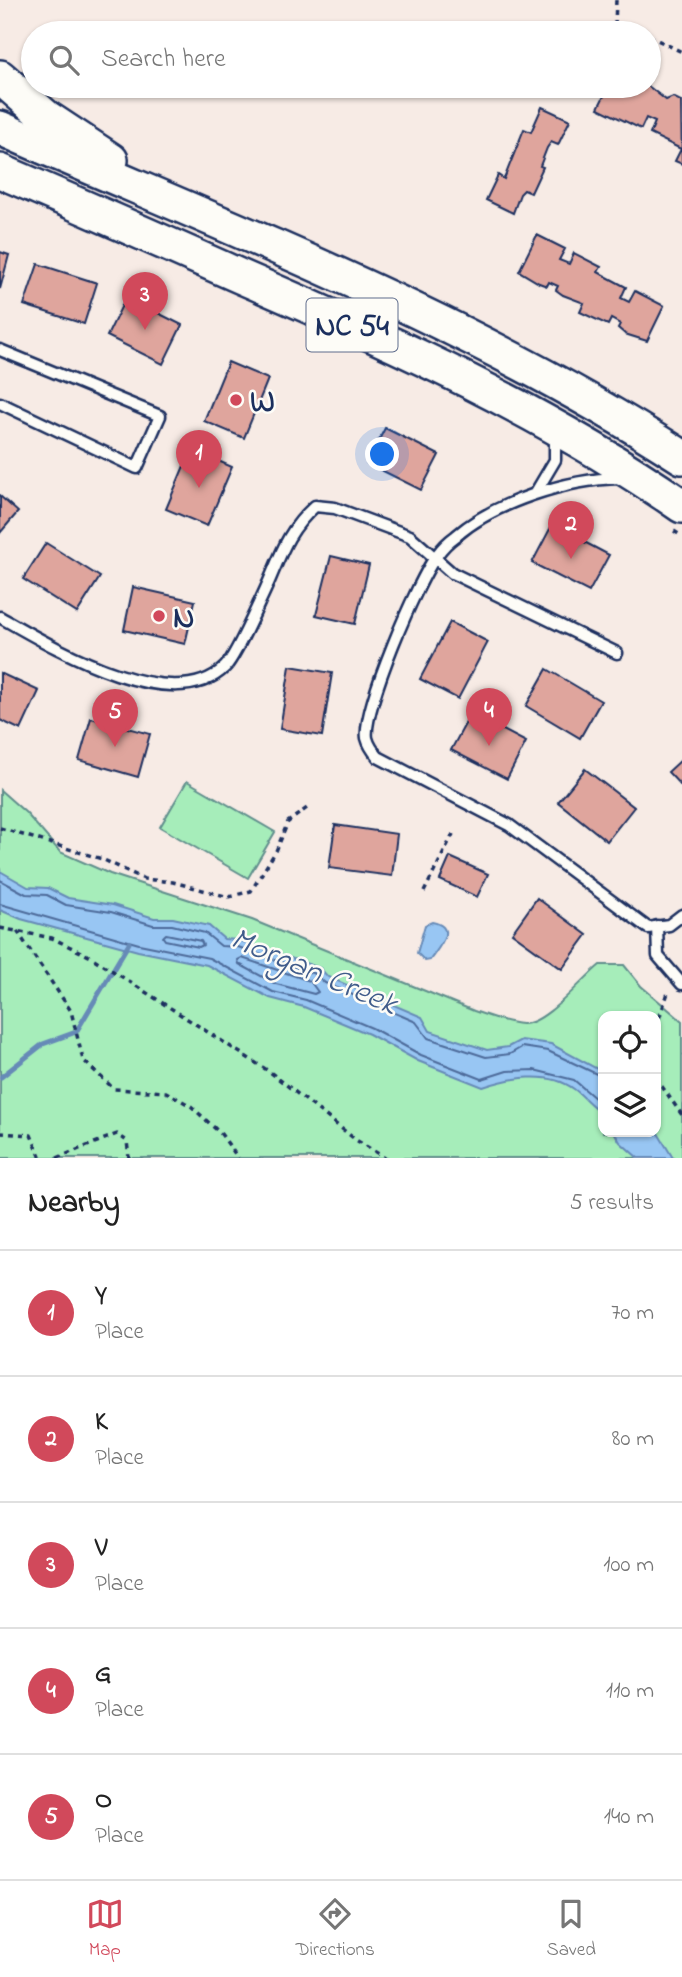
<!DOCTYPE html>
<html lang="en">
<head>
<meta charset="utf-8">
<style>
	body { margin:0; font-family:"Indie Flower",sans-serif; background:#f6f6f6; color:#222 }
	.controls { position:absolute; right:21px; bottom:21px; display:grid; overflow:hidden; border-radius:14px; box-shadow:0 2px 5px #0004 }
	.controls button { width:63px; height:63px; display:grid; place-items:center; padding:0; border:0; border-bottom:2px solid #e0e0e0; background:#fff; color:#222; font:35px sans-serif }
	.you { position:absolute; left:383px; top:455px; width:24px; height:24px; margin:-18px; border:5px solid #fff; border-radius:50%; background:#1a73e8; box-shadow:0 0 0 10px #1a73e833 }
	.badge { display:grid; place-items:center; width:46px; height:46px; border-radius:50%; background:#d1495b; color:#fff; font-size:23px; font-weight:700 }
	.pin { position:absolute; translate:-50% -58px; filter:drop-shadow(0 2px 4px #0008) }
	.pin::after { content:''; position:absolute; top:37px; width:24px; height:21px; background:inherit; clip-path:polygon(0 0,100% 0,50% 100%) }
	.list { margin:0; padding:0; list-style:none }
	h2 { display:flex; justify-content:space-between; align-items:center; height:91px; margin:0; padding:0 28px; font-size:30px }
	h2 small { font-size:23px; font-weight:400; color:#767676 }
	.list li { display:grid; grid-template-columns:46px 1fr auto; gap:21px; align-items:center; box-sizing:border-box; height:126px; padding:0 28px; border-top:2px solid #e0e0e0 }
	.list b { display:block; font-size:26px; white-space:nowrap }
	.list p { margin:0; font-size:23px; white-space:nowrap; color:#767676 }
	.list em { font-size:23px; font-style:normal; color:#767676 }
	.icon { flex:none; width:38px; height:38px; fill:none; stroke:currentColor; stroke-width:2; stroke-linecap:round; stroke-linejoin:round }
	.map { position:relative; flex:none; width:682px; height:1158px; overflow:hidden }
	.search { position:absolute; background:#fff; box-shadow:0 2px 5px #0004; left:21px; right:21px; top:21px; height:77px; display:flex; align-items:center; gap:18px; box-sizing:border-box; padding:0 24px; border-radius:38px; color:#767676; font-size:26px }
	.sheet { height:721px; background:#fff }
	nav { display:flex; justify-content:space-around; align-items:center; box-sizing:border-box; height:98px; border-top:2px solid #e0e0e0; background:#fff; font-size:19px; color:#767676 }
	nav a { display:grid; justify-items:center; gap:4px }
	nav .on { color:#d1495b }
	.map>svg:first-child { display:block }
	.green { fill:#a6edba; stroke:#608e8c; stroke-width:2; fill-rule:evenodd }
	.water { fill:#98c6f3; stroke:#668ab7; stroke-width:2 }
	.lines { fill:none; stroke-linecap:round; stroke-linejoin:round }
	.shore { stroke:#4d6b9a; stroke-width:2 }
	.stream { stroke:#668ab7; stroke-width:5 }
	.building { fill:#dfa59d; stroke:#1b2f5e; stroke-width:2 }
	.lane-casing { stroke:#1b2f5e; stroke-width:15 }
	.highway-casing { stroke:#1b2f5e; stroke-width:38 }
	.path { stroke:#1b2f5e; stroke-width:3.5; stroke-dasharray:5 5; stroke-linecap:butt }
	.lane { stroke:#fdfcf7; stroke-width:10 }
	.highway { stroke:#fdfcf7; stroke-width:33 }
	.poi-dot { fill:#d1495b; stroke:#fdfcf7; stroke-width:2.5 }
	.labels { text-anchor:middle; stroke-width:5; stroke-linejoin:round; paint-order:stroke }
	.shield { fill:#fdfcf7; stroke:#5f6c8c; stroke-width:2 }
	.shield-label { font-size:30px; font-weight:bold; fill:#1b2f5e }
	.poi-label { font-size:32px; font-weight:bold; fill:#1b2f5e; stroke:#fdfcf7; text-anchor:start }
	.water-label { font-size:33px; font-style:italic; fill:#405c8b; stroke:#fdfcf7 }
</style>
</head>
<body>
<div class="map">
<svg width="682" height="1158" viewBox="0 0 682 1158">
	<rect width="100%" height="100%" fill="#f7ebe5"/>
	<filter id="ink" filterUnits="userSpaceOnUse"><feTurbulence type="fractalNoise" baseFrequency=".0143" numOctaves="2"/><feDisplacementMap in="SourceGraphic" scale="14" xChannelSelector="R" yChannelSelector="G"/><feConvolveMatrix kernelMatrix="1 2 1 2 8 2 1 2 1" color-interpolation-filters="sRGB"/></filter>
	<g filter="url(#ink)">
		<g class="green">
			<polygon points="187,781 275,832 248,878 160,827"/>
			<path d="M0,790L26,813L60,852L110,874L252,920L474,1011C489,1016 506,1023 522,1024C545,1025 581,980 600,965H624L641,986L682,1021V1158H0ZM603,1016H656V1132H603Z"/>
		</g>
		<g class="water">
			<path d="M0,871L28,887L48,888L68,898L113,905L154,918H173L209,926L224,939L238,940L320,968L328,977L422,1017L430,1031L487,1050L508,1047L521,1040L551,1044L603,1072V1113C591,1107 585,1097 574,1089C549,1070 509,1078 483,1087L418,1061L369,1034L304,1007L270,998L207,965L138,951L21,919L0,910Z"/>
			<path d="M432,922C458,927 439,947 430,960L425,961L417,953L425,925Z"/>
			<polygon points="656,1130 673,1158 638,1158 620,1142 614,1132"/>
		</g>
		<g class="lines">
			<g class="shore">
				<polyline points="0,880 26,894 47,895 66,905 111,912 153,925 172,925 205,933 221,946 238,947 315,974 325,983 416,1022 428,1038 486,1057 510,1054 522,1047 548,1051 603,1077"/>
				<polyline points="0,904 139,944 209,958 273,992 306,1000 372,1028 421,1055 482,1079 507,1071 534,1070 574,1080 603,1105"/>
				<polygon points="166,934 201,941 203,945 199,947 165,940 163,937"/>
				<polygon points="242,958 310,981 318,992 314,994 276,984 239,964 238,960"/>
			</g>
			<polyline class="stream" points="1,1077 43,1044 76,1032 129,943"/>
		</g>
		<g class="building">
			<polygon points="609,86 648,86 666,100 673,97 681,101 682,164 675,161 681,149 650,134 655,122 646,118 641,129 598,108"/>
			<polygon points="542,107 570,120 558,145 551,142 547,148 540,166 543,167 531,193 524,190 520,194 513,213 486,200 498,175 504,179 524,129 531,132"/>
			<polygon points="537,235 565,249 559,260 569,264 574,253 601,267 598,272 626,287 621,298 629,302 635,291 664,306 647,341 625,334 618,328 620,324 611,319 608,325 580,312 584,303 563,295 556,290 558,286 549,282 547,286 539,283 519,271"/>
			<polygon points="0,252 9,255 0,289"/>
			<polygon points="38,264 97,283 84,324 24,305"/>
			<polygon points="126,297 182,325 163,364 107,336"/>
			<polygon points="228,362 268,379 244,438 204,421"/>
			<polygon points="385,428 439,455 421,490 367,463"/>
			<polygon points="191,449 232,467 207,526 166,509"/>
			<polygon points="0,496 18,512 0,533"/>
			<polygon points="552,525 609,555 589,592 532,563"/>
			<polygon points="46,543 100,577 77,613 23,579"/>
			<polygon points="331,556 369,565 355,624 316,615"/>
			<polygon points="133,587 195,601 185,644 124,630"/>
			<polygon points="450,622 488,642 458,699 420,679"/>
			<polygon points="290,666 332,673 322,736 280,729"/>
			<polygon points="547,669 601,701 580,738 526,706"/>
			<polygon points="0,673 39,691 21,730 0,720"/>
			<polygon points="471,713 526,742 507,779 451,750"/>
			<polygon points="91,718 150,734 138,777 79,760"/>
			<polygon points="682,759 682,787 668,772"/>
			<polygon points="585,769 634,807 607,841 558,802"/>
			<polygon points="335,825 397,834 392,876 329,868"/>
			<polygon points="450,857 488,874 477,897 440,880"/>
			<polygon points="537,898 587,935 562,969 512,933"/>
		</g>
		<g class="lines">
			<defs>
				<g id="lane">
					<polyline points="0,350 160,416 137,468 0,403"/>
					<path d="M620,478C568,479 495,502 456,536C449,541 442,548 437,555C418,579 362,710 367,738C369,746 373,751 378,757L509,825L648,928L669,925L682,915"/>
					<polyline points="536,492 555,460 555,436"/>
					<path d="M0,617C51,646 172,719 225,667C235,657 253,616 260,601C279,563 282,536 315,506L335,508L410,536L452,573L617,653"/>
					<polyline points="657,926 658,956 682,984"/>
				</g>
				<g id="highway">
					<polyline points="0,77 46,117 111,160"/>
					<path d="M0,128C230,229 470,320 682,457"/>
					<path d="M0,171C82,206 163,242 244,278C395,343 546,412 682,506"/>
				</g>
			</defs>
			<use href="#lane" class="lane-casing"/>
			<use href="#highway" class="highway-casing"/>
			<g class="path">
				<polyline points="616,0 615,25 640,33"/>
				<polyline points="649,36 682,52"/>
				<polyline points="674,531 682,536"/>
				<polyline points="0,828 102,859 144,879 173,882 229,897 251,891 276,851 288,822 307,808"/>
				<polyline points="424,892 454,832"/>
				<polyline points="0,928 52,938 91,957 270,1072 356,1140 385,1158"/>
				<polyline points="17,931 71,1011 83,1060 114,1089 166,1092 191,1106 221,1134 238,1158"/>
				<polyline points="656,1027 669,990"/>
				<polyline points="656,1078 682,1115"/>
				<polyline points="0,1133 31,1135 41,1158"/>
				<polyline points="57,1158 117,1134 127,1141 129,1158"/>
			</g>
			<use href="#lane" class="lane"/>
			<use href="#highway" class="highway"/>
		</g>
	</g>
	<g class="poi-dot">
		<circle cx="236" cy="400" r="7"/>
		<circle cx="159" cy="616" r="7"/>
	</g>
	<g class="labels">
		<rect class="shield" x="306.5" y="298.5" width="91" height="53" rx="5"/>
		<g class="shield-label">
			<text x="352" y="335">NC 54</text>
		</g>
		<g class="poi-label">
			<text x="250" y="411">W</text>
			<text x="173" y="627">N</text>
		</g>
		<g class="water-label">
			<text transform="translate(315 969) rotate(23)" y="12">Morgan Creek</text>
		</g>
	</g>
</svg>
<div class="controls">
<button><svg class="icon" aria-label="locate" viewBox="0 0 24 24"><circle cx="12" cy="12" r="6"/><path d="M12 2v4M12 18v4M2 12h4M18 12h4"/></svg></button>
<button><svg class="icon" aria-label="layers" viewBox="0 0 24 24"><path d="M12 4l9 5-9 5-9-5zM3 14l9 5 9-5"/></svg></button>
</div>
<div class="you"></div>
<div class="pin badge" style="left:199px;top:488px">1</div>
<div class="pin badge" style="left:571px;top:559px">2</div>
<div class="pin badge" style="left:145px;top:330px">3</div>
<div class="pin badge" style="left:489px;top:746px">4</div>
<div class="pin badge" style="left:115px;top:747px">5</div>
<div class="search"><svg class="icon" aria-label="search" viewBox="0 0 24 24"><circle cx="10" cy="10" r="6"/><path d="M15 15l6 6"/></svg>Search here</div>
</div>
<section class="sheet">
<h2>Nearby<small>5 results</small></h2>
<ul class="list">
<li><span class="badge">1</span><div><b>Y</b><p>Place</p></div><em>70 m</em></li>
<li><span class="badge">2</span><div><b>K</b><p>Place</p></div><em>80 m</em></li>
<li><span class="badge">3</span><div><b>V</b><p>Place</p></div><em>100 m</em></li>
<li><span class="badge">4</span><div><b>G</b><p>Place</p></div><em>110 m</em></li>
<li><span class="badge">5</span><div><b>O</b><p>Place</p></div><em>140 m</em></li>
</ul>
</section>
<nav>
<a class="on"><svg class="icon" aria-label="map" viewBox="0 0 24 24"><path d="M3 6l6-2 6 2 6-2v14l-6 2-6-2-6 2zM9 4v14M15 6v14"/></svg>Map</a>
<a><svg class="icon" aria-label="directions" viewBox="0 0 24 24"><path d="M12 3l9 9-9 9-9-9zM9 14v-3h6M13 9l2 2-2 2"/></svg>Directions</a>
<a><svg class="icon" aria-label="saved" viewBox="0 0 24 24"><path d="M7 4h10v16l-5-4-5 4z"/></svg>Saved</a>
</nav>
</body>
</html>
